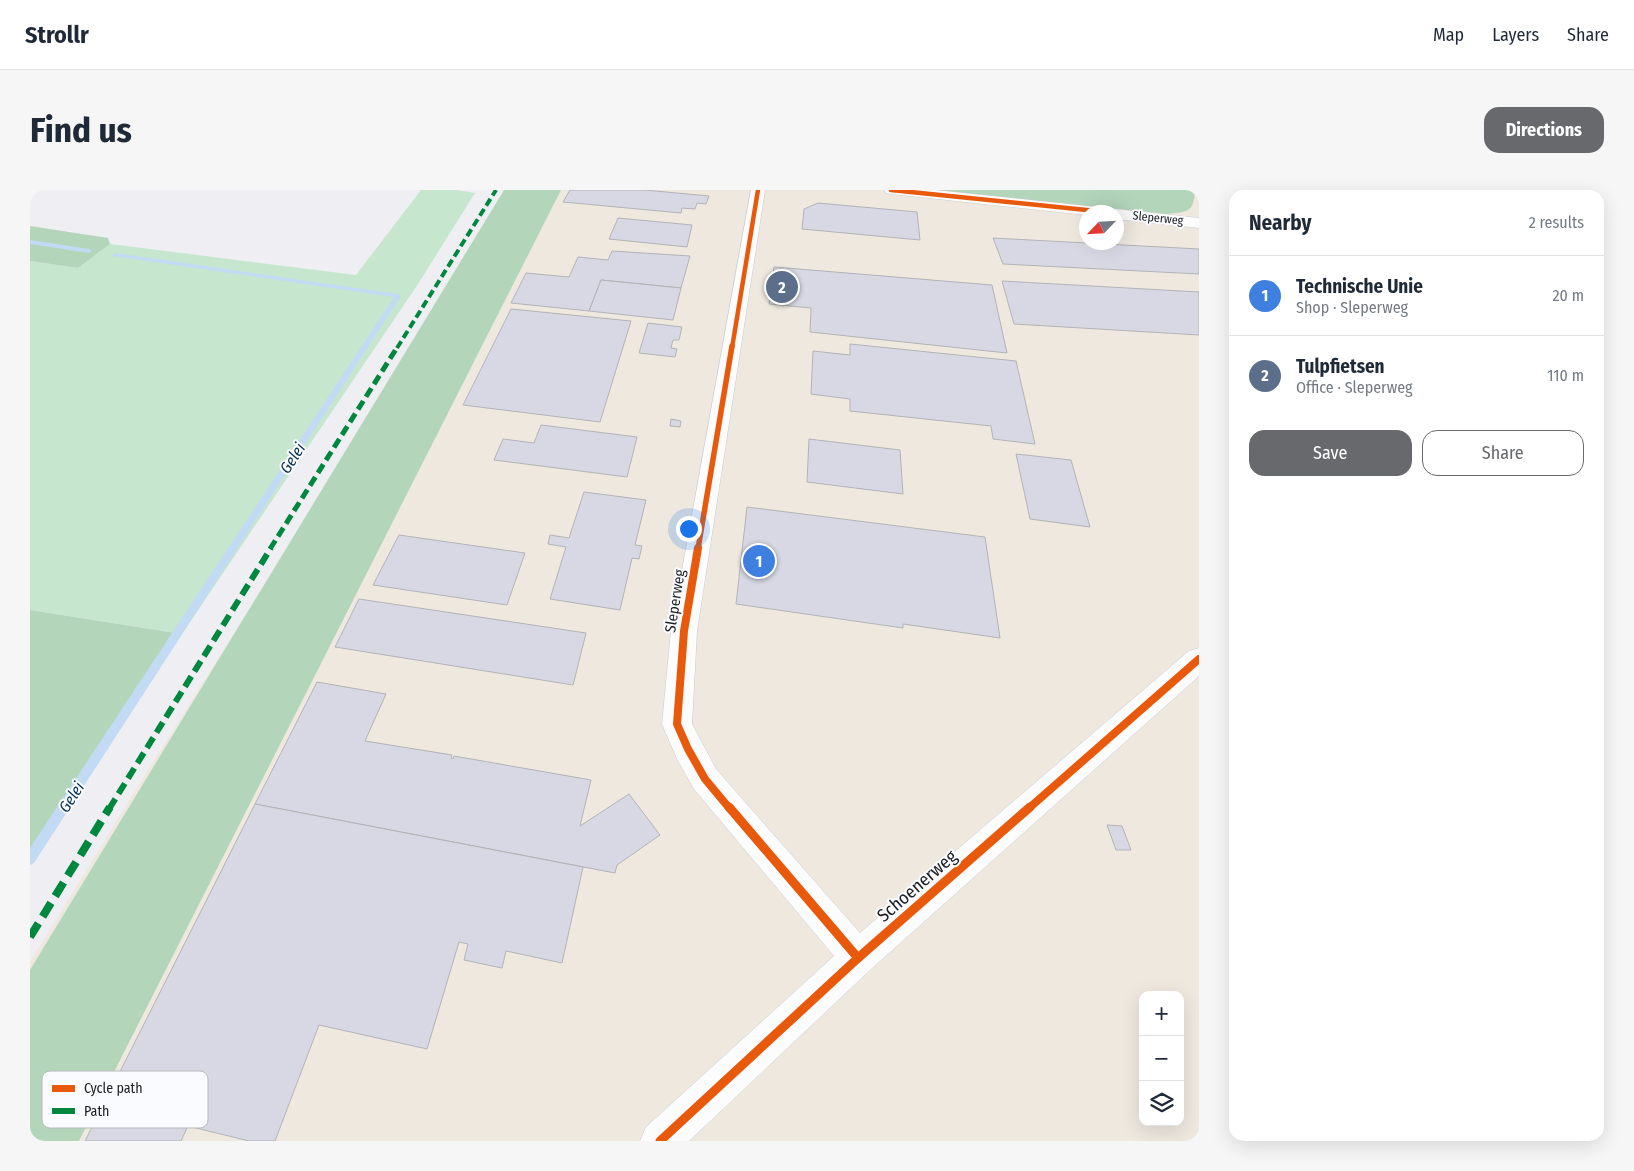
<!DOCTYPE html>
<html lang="en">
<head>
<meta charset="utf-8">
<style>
	body { margin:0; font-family:"Fira Sans Condensed",sans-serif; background:#f6f6f7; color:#1f2937 }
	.controls { position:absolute; right:15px; bottom:15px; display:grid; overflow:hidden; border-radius:10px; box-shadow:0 5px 20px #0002 }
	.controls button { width:45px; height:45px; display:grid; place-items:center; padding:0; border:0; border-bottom:1px solid #e0e1e3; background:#fff; color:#1f2937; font:25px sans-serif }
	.compass { position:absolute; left:1049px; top:15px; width:45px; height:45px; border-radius:50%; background:#fff; box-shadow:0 5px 20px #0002; rotate:245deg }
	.you { position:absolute; left:658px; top:338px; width:18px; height:18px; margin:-12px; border:4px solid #fff; border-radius:50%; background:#1a73e8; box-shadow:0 0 0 8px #1a73e833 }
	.badge { display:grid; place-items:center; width:32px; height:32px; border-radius:50%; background:#68696c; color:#fff; font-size:16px; font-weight:700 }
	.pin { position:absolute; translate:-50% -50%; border:2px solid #fff; box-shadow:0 1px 5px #0006 }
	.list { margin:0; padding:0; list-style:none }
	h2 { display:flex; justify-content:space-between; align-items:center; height:65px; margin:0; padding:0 20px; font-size:21px }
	h2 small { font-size:16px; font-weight:400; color:#747a83 }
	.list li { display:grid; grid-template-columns:32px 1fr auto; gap:15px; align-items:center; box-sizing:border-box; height:80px; padding:0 20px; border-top:1px solid #e0e1e3 }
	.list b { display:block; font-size:19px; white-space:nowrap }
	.list p { margin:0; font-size:16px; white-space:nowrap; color:#747a83 }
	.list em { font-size:16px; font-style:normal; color:#747a83 }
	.actions { display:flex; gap:10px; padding:15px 20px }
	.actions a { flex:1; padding:11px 0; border:1px solid #68696c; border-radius:15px; text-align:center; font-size:18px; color:#68696c }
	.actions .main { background:#68696c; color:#fff }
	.icon { flex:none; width:28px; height:28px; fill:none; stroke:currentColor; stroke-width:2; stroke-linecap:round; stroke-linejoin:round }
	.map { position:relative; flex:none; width:1169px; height:951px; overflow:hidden; border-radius:15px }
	header { display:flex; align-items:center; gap:30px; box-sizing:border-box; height:70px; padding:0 25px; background:#fff; border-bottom:1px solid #e0e1e3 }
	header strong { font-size:24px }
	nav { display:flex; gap:28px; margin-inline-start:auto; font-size:18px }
	.intro { display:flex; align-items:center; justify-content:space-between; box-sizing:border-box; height:120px; padding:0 30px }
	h1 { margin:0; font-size:35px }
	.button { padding:12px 22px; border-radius:15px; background:#68696c; color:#fff; font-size:18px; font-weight:700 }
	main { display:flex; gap:30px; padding:0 30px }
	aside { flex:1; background:#fff; border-radius:15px; box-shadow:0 5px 20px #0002 }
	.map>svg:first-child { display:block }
	.industrial { fill:#eee8df; fill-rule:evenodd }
	.green { fill:#c6e6ce }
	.forest { fill:#b3d6bb }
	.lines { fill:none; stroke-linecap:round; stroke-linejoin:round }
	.stream { fill:#c2daf4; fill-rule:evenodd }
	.building { fill:#d7d8e3; stroke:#b3b3b7 }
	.street-casing { stroke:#cbcbcf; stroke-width:1 }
	.street { fill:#fcfcfd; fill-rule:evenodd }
	.quiet-far3 { stroke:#00873e; stroke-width:4; stroke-dasharray:8 4; stroke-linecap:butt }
	.quiet-far2 { stroke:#00873e; stroke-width:5; stroke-dasharray:10 5; stroke-linecap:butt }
	.quiet-far1 { stroke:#00873e; stroke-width:6; stroke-dasharray:12 6; stroke-linecap:butt }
	.quiet { stroke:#00873e; stroke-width:8; stroke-dasharray:16 8; stroke-linecap:butt }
	.cycleway-far3-casing { stroke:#fafbfe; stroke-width:6 }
	.cycleway-far2-casing { stroke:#fafbfe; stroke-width:8 }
	.cycleway-far1-casing { stroke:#fafbfe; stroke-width:11 }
	.cycleway-casing { stroke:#fafbfe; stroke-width:12 }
	.cycleway-far3 { stroke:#e8590c; stroke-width:4.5 }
	.cycleway-far2 { stroke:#e8590c; stroke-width:5.5 }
	.cycleway-far1 { stroke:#e8590c; stroke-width:8 }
	.cycleway { stroke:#e8590c; stroke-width:9 }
	.labels { text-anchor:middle; stroke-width:4; stroke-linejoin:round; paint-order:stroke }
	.far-street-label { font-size:12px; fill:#202124; stroke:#fafbfe }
	.street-label { font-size:15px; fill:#202124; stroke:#fafbfe }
	.water-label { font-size:16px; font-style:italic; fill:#063155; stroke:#fafbfe }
	.near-street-label { font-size:18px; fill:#202124; stroke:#fafbfe }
	.key { fill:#fafbfe; stroke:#b9babd; stroke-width:1 }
	.key-label { font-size:14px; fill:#202124 }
</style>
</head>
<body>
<header>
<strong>Strollr</strong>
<nav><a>Map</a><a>Layers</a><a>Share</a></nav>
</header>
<div class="intro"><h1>Find us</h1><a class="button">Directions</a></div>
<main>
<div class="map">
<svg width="1169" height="951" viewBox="0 0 1169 951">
	<rect width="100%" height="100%" fill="#eeeef3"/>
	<path class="industrial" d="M482,0H1169V951H0V772L113,588ZM1056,22H1086V52H1056ZM1113,805H1150V932H1113Z"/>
	<polygon class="green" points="391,0 427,0 445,3 388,94 152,444 0,420 0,71 48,78 80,54 326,85"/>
	<g class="forest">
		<polygon points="474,0 531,0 49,951 0,951 0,780"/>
		<path d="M901,0H1165C1164,23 1157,22 1136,24Z"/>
		<polygon points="0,36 78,48 80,54 48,78 0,71"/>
		<polygon points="0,420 152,444 0,674"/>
	</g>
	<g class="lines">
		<g class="stream">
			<polygon points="0,50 59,59 62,61 59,63 0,54"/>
			<polygon points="85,63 368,104 371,106 4,673 0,675 0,658 364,107 83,66 83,64"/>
		</g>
	</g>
	<g class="building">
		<polygon points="540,0 615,0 679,6 676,14 667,13 665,19 652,18 651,23 533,12"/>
		<polygon points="788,13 887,22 890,50 772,39 774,19"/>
		<polygon points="588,28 662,35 657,57 579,49"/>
		<polygon points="963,48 1169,59 1169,84 973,74"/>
		<polygon points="582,61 660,66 651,98 571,90 559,121 481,113 496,83 539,87 548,67 578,70"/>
		<polygon points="744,77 962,95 977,163 780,142 781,118 739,114"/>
		<polygon points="571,90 651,98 643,130 559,121"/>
		<polygon points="972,91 1169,102 1169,145 984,134"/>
		<polygon points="481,119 601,131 570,232 433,215"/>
		<polygon points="618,133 652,137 649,150 643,150 641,158 647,159 645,167 609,163"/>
		<polygon points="820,154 986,171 1005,254 963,249 961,236 820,221 820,209 781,204 783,161 820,165"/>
		<polygon points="641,229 651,231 650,237 640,236"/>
		<polygon points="511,235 607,247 597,287 464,270 473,249 504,253"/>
		<polygon points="779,249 870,260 873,304 777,292"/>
		<polygon points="986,264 1041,270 1060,337 1000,329"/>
		<polygon points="554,302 616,310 605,355 612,356 609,369 602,368 590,420 520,409 536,357 518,354 520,345 539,348"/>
		<polygon points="717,317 955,347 970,448 873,434 873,438 706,414"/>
		<polygon points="369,345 495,363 477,415 343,395"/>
		<polygon points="329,409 556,443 543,495 305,457"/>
		<polygon points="287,492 356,504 335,551 422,565 421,568 423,569 424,566 561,590 550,636 599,604 630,645 587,675 585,683 225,614"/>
		<polygon points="225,614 553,677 532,773 476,761 472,778 434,770 438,754 429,752 397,859 289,835 245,951 219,951 158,936 151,951 55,951"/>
		<polygon points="1077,635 1092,636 1101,660 1086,660"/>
	</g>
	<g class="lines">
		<defs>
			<g id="street">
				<polygon points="721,0 735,0 667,441 662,534 686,579 830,743 1159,461 1169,458 1169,486 840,780 659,951 610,951 616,937 804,766 664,599 647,569 632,534 641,441"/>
				<polygon points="854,0 905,0 1169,28 1169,38 1086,29 1086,22 1056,22 1056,25 861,4 856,3"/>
			</g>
		</defs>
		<use href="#street" class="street-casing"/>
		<use href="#street" class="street"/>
		<polyline class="quiet-far3" points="367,158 466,0"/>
		<polyline class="quiet-far2" points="240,359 368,156"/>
		<polyline class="quiet-far1" points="79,619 241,358"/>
		<polyline class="quiet" points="0,747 80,617"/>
		<defs>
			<g id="cycleway-far3">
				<polyline points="861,0 1076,22"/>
				<polyline points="702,158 728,0"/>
			</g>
			<polyline id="cycleway-far2" points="668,359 702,156"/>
			<g id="cycleway-far1">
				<polyline points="668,358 654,441 647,534 658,559 675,589 700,619"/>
				<polyline points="998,619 1169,469"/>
			</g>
			<g id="cycleway">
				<polyline points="699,617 828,768"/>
				<polyline points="630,951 828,768 1000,617"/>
			</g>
		</defs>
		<use href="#cycleway-far3" class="cycleway-far3-casing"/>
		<use href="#cycleway-far2" class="cycleway-far2-casing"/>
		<use href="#cycleway-far1" class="cycleway-far1-casing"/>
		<use href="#cycleway" class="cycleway-casing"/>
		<use href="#cycleway-far3" class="cycleway-far3"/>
		<use href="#cycleway-far2" class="cycleway-far2"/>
		<use href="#cycleway-far1" class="cycleway-far1"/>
		<use href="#cycleway" class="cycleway"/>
	</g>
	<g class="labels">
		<g class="far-street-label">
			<text transform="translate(1128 28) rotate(6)" y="4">Sleperweg</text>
		</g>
		<g class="street-label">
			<text transform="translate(645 411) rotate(-81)" y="5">Sleperweg</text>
		</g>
		<g class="water-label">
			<text transform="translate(262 268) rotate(-57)" y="6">Gelei</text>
			<text transform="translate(41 607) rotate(-57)" y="6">Gelei</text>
		</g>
		<g class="near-street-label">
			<text transform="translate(887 696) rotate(-41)" y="6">Schoenerweg</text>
		</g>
	</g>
	<rect x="12" y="881" width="166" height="57" rx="8" class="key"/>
	<rect x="22" y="895" width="23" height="7" fill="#e8590c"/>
	<rect x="22" y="918" width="23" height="6" fill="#00873e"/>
	<g class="key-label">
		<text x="54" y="903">Cycle path</text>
		<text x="54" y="926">Path</text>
	</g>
</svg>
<div class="controls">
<button>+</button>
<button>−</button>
<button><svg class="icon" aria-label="layers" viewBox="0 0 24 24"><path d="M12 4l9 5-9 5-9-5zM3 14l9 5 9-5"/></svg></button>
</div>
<svg class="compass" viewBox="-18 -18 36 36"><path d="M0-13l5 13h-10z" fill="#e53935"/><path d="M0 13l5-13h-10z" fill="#747a83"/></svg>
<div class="you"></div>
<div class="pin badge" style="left:729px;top:371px;background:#3f7fe0">1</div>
<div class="pin badge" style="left:752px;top:97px;background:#5c6f8a">2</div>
</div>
<aside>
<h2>Nearby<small>2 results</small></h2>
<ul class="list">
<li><span class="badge" style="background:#3f7fe0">1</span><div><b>Technische Unie</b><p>Shop · Sleperweg</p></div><em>20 m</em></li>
<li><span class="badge" style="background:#5c6f8a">2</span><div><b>Tulpfietsen</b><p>Office · Sleperweg</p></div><em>110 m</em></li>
</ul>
<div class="actions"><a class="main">Save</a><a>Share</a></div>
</aside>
</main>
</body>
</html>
